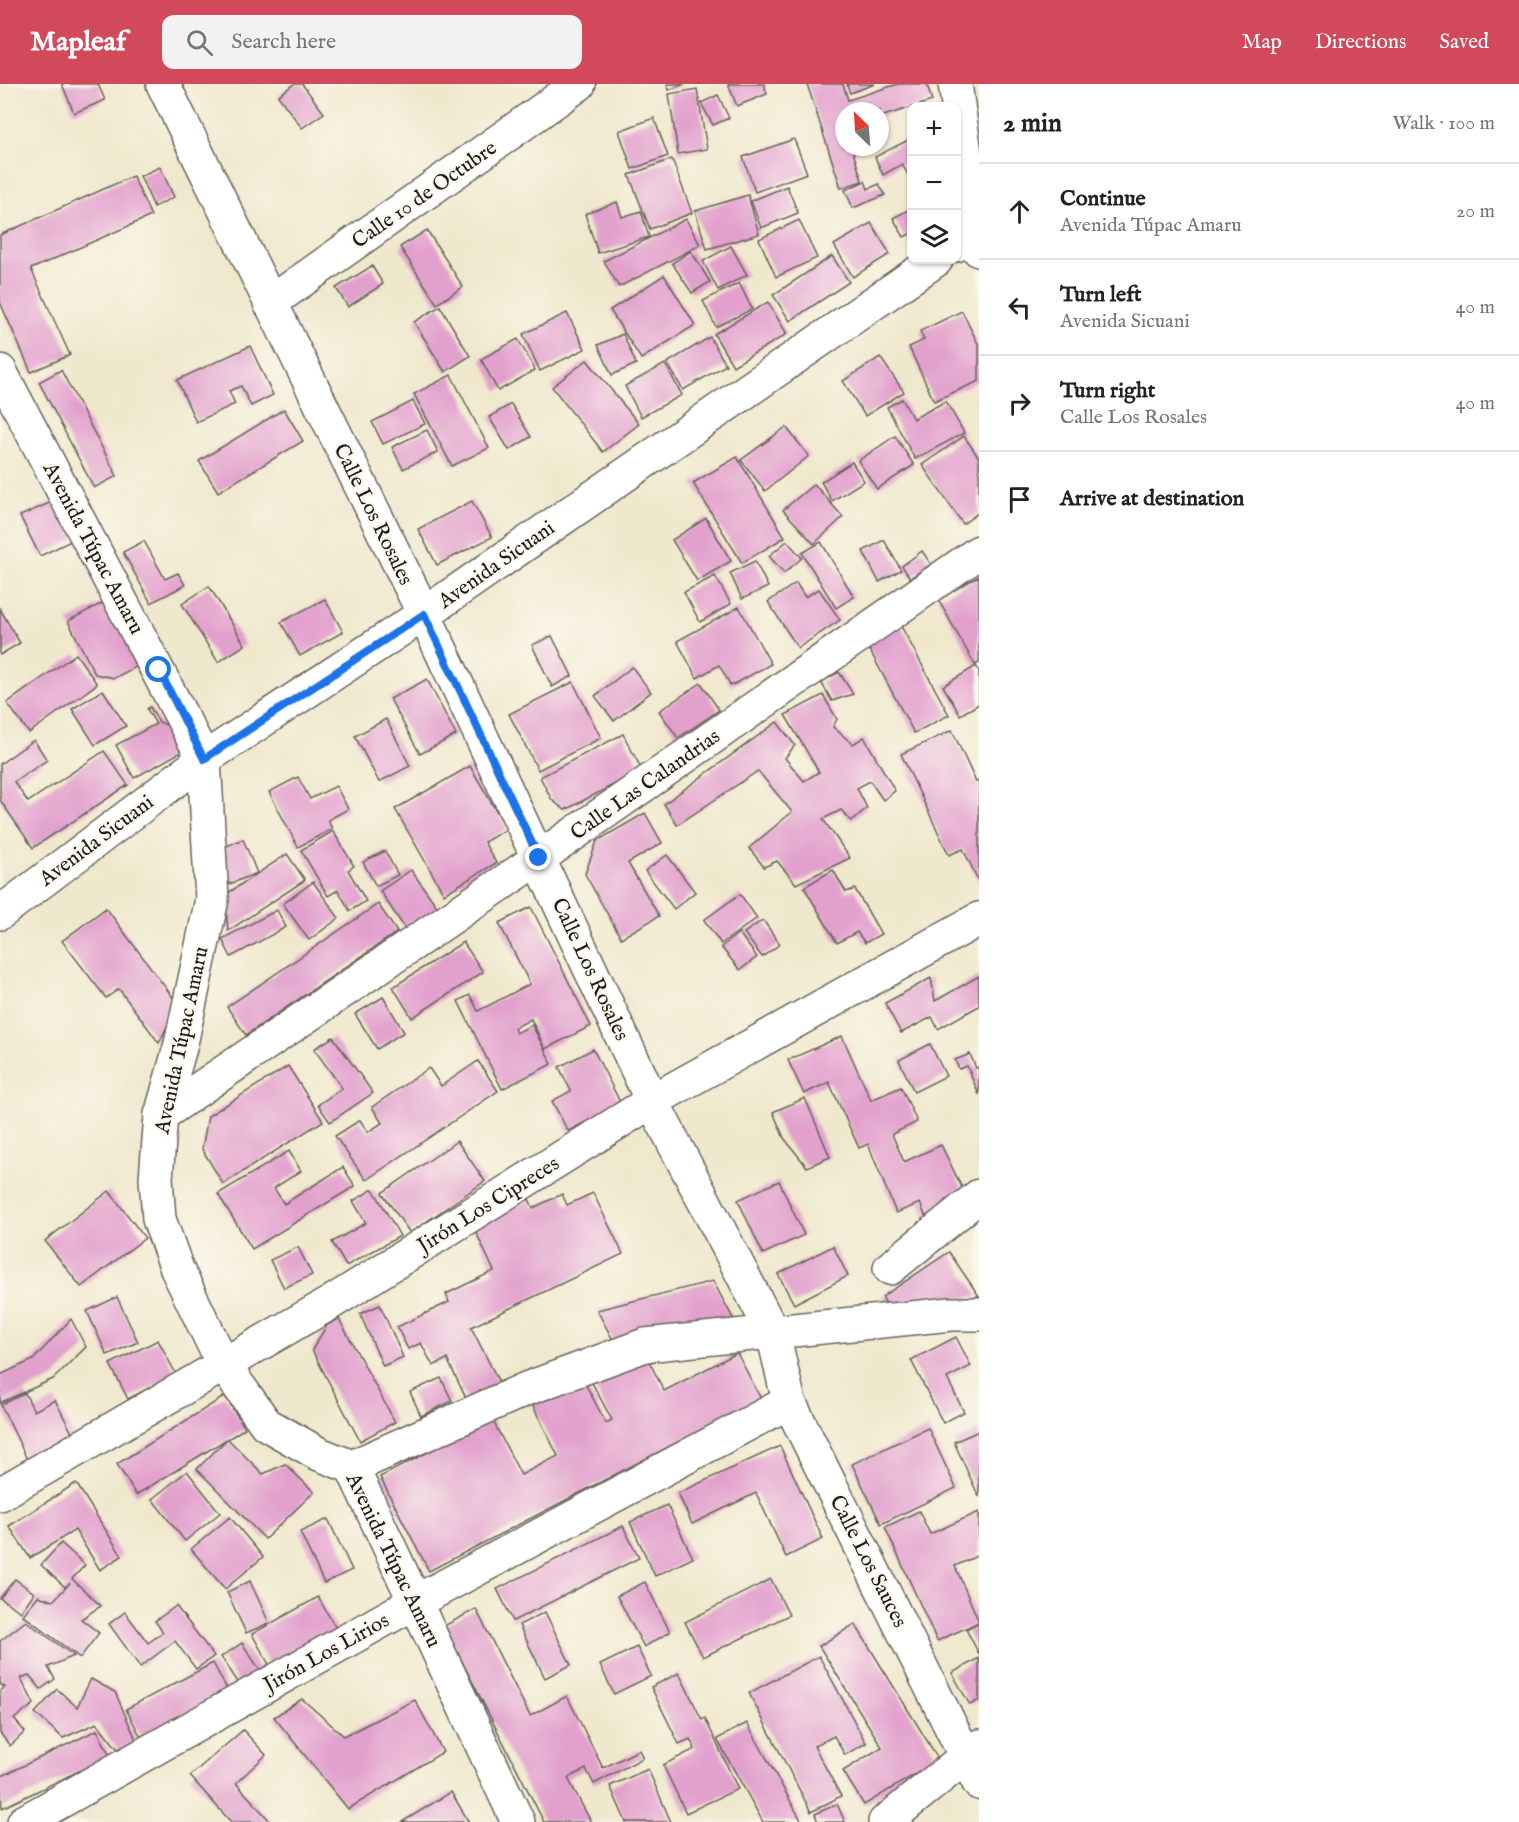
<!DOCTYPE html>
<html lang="en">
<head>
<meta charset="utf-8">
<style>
	body { margin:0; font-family:"IM FELL English",serif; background:#f2f2f2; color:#222 }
	.controls { position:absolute; right:18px; top:18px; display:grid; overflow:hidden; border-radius:12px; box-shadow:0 2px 4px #0004 }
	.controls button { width:54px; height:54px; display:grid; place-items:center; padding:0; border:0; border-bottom:2px solid #e0e0e0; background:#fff; color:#222; font:30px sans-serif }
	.compass { position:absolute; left:835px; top:18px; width:54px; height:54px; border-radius:50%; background:#fff; box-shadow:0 2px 4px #0004; rotate:335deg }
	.stop { position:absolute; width:18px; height:18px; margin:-14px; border:4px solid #1a73e8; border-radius:50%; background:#fff }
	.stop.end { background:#1a73e8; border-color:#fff; box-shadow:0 2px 6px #0008 }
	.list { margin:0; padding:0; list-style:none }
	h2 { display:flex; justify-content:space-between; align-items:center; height:78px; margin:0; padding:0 24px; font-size:26px }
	h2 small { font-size:20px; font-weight:400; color:#767676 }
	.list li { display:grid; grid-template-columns:39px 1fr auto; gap:18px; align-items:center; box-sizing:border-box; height:96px; padding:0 24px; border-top:2px solid #e0e0e0 }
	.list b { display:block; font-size:22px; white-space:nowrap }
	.list p { margin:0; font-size:20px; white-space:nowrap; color:#767676 }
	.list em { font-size:20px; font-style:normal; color:#767676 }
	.icon { flex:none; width:33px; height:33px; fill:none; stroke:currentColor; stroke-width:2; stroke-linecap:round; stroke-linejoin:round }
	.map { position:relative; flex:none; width:979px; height:1738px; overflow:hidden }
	header { display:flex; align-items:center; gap:36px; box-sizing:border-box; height:84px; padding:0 30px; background:#d1495b; color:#fff }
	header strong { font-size:28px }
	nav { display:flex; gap:33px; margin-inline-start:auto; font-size:21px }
	.search { width:420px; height:54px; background:#f2f2f2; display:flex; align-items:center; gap:15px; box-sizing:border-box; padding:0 21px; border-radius:12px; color:#767676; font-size:22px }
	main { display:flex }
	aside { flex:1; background:#fff }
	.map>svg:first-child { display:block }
	.building { fill:#e2a1cd }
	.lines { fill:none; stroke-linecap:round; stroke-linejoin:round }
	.minor-casing { stroke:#66635a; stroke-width:36 }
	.tertiary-casing { stroke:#66635a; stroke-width:36 }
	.minor { stroke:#fff; stroke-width:33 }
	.tertiary { stroke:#fff; stroke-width:33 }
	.route { stroke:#1a73e8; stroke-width:8 }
	.labels { text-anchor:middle; stroke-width:4.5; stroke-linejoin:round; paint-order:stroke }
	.street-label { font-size:21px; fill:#1c1c1c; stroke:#fbf7ec }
</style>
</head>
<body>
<header>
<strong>Mapleaf</strong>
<div class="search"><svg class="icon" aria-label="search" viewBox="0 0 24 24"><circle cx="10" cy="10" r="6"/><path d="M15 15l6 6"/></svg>Search here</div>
<nav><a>Map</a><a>Directions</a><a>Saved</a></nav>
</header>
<main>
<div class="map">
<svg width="979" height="1738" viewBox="0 0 979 1738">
	<rect width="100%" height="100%" fill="#fbf7ec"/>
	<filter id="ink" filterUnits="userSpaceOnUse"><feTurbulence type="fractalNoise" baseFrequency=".0167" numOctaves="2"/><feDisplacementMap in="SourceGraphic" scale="12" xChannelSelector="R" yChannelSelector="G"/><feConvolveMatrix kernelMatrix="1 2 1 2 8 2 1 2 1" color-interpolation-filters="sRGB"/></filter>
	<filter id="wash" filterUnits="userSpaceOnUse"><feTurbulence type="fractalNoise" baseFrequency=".008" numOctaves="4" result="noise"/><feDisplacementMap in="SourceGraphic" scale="24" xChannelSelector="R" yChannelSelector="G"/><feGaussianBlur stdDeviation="1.35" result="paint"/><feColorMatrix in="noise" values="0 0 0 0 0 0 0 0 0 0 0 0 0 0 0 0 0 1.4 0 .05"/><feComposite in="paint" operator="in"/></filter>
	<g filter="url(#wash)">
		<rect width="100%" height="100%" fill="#f0e8cd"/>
		<g id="blocks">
			<g class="building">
				<polygon points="62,0 98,0 105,16 74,29"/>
				<polygon points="294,0 302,0 324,29 302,44 278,12"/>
				<polygon points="667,0 684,0 669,6"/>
				<polygon points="728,0 764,0 767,10 737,22"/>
				<polygon points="807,0 843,0 848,16 898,0 927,0 932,17 880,33 880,27 844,27 844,63 863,65 853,68 862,97 841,104"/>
				<polygon points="847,0 875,0 850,9"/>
				<polygon points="697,5 707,65 678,70 669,10"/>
				<polygon points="718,11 729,34 713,41 701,19"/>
				<polygon points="654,34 668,72 632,85 619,47"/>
				<polygon points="912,54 912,98 902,80 883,91 875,73"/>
				<polygon points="794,55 807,89 755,108 743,73"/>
				<polygon points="672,75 692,129 650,145 629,91"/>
				<polygon points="160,83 174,113 154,123 140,92"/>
				<polygon points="133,92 151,132 31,185 70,271 31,288 0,218 0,151"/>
				<polygon points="865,97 868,105 879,100 885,111 853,124 845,106"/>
				<polygon points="787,102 798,129 761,144 751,117"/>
				<polygon points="748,111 759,150 707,165 695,127"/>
				<polygon points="617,118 622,133 641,127 649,153 598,169 585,130"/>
				<polygon points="912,124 912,149 904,153 893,134"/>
				<polygon points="686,135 700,161 619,203 604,177"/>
				<polygon points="799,136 817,174 776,193 759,155"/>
				<polygon points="871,139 890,170 853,193 834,161"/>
				<polygon points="427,146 463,203 437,220 400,163"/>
				<polygon points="731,162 747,191 718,206 703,177"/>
				<polygon points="691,167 710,198 692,209 672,179"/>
				<polygon points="832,172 849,198 790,237 773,211"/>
				<polygon points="372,182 383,200 348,223 336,204"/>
				<polygon points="664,191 695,241 641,275 610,226"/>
				<polygon points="739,199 752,225 716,243 703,217"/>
				<polygon points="768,218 787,250 733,282 714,250"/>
				<polygon points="440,222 470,272 445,288 414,238"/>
				<polygon points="962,227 979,262 979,297 934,317 909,263 924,256 920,247"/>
				<polygon points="567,229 585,265 540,287 523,250"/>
				<polygon points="623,250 636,280 612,291 598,261"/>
				<polygon points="710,253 726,281 683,306 667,279"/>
				<polygon points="518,255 535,286 498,307 481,275"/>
				<polygon points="250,262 273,311 251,322 241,302 229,307 235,320 196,338 177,296"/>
				<polygon points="880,273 904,308 865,332 843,297"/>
				<polygon points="587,276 639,340 603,368 552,303"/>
				<polygon points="665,280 682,311 641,333 625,302"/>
				<polygon points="61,286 117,392 94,404 39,298"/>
				<polygon points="451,291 489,364 452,382 414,310"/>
				<polygon points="902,315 913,335 946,317 964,349 915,375 887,323"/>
				<polygon points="413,317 425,340 383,360 372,338"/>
				<polygon points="511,320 531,353 509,366 489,333"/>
				<polygon points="284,325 303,357 218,408 199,377"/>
				<polygon points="786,343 809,372 765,407 741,376"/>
				<polygon points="427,346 438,368 403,385 392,363"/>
				<polygon points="895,352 914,381 877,405 858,377"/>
				<polygon points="964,352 979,374 979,428 963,440 922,381"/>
				<polygon points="737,373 785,453 742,479 693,399"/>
				<polygon points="852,378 864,397 832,417 821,398"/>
				<polygon points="814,400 843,433 814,460 783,426"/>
				<polygon points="56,416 75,455 40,472 20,432"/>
				<polygon points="472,417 492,453 437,481 418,445"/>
				<polygon points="706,434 731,477 697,497 672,456"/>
				<polygon points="884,456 901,486 879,498 863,467"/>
				<polygon points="144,457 165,495 178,489 185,501 151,519 123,468"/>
				<polygon points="787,457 802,474 784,489 769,472"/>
				<polygon points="821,458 854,513 836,524 802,469"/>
				<polygon points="922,467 931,480 910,494 902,482"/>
				<polygon points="755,477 768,503 742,515 730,489"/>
				<polygon points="715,492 731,520 700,538 684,508"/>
				<polygon points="979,492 979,579 975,581 938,515"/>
				<polygon points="796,499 805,513 819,505 840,536 798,564 768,518"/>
				<polygon points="209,502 245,561 218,578 182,520"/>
				<polygon points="325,515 343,548 300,572 281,538"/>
				<polygon points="108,516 142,580 114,594 95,590 68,537"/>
				<polygon points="739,523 771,580 731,602 719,581 697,594 677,557"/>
				<polygon points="0,525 20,559 0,571"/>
				<polygon points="901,542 949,631 914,649 867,561"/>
				<polygon points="552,552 572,592 552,603 532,561"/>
				<polygon points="76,570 97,600 29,649 7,619"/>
				<polygon points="976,582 979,587 979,620 960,631 943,602"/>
				<polygon points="632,583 651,608 614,637 595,612"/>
				<polygon points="839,588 853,610 832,617 821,598"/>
				<polygon points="427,595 456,651 420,670 390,615"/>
				<polygon points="573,598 601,654 538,686 509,630"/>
				<polygon points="701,599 719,626 678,654 659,627"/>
				<polygon points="103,606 126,642 95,661 72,625"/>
				<polygon points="823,611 837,635 833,643 853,660 864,653 895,707 883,716 870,697 857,704 867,724 851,737 841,726 823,735 850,774 796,800 777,777 764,783 749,764 792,728 758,687 677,741 664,720 777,638 795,661 785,674 804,697 819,688 785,631"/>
				<polygon points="150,623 159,638 171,643 183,667 134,694 116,661 156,640 147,625"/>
				<polygon points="386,635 410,682 379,698 355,652"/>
				<polygon points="952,646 976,698 979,697 979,798 963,765 949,771 901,670"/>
				<polygon points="623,650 642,686 565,726 552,716 540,693"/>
				<polygon points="34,656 47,676 14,698 28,718 104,667 128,701 33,764 0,716 0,680"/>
				<polygon points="470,682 507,745 484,758 496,779 444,810 395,725"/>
				<polygon points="298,693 310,715 336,702 348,725 328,736 332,745 298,763 269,708"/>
				<polygon points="645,729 662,759 628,779 659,832 621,854 585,790 597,757"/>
				<polygon points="333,747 354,782 348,786 366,817 350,827 338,806 328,812 301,766"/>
				<polygon points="243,755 257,789 225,802 222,764"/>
				<polygon points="385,767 398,791 376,802 363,778"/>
				<polygon points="287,770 305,796 228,847 225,811"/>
				<polygon points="667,771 695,808 674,825 645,787"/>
				<polygon points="411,786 438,824 406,846 380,807"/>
				<polygon points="833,786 846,808 855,805 881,850 865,859 857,848 837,859 804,803"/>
				<polygon points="313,798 339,834 309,856 283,820"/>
				<polygon points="740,810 757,834 721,860 704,836"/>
				<polygon points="378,820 397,848 246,951 227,923"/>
				<polygon points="531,823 591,942 545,965 531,935 514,944 516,949 532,941 552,980 502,1005 458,917 470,911 478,927 530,900 499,839"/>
				<polygon points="106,824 178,920 159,959 119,905 106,914 62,857"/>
				<polygon points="277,826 286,843 231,873 222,855"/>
				<polygon points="763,836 780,860 762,873 744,849"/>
				<polygon points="739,849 757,873 740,886 721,863"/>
				<polygon points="463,858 483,888 412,934 393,903"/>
				<polygon points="979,892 979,922 938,945 932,933 901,949 885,919 931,894 935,917"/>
				<polygon points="383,913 404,948 377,965 355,930"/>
				<polygon points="842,952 871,1016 901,1003 917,1038 892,1050 904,1078 941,1061 968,1116 927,1136 920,1119 896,1129 868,1060 859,1064 829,998 804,1010 788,976"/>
				<polygon points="333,953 373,1009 330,1038 318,1021 342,1004 314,965"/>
				<polygon points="930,960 946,992 914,1008 899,976"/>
				<polygon points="593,965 621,1020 568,1047 552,1017 571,1007 559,983"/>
				<polygon points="970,970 976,984 979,983 979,1011 967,982 959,985 955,976"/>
				<polygon points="478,977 498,1007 366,1096 335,1052 360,1036 368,1048 382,1039 372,1023 429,984 441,1002"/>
				<polygon points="288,982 323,1037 223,1100 202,1065 208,1032"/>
				<polygon points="805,1014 830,1073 807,1083 784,1054 773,1028"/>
				<polygon points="457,1057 485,1097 410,1149 382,1109"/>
				<polygon points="289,1067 301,1087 274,1104 284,1120 343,1083 355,1102 252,1165 218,1110"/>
				<polygon points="779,1097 804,1151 763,1170 738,1116"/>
				<polygon points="373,1105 400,1152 346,1182 332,1158 366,1139 353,1117"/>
				<polygon points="109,1107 145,1154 81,1203 45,1157"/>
				<polygon points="593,1109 623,1170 471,1243 500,1300 467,1316 447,1275 433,1282 421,1259 408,1265 397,1243 449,1218 446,1210 494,1187 473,1142 529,1115 533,1124 562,1110 567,1121"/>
				<polygon points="833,1162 848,1192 794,1220 778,1190"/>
				<polygon points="298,1163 312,1191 284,1204 270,1176"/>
				<polygon points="949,1168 979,1212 889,1224 882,1213"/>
				<polygon points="713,1197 735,1238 615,1260 597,1226"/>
				<polygon points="117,1213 138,1258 107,1271 87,1227"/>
				<polygon points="380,1221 403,1273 383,1282 360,1230"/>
				<polygon points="71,1235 86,1263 53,1295 0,1319 0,1291 33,1276"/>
				<polygon points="339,1235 395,1338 360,1357 312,1266 327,1241"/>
				<polygon points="956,1253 971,1282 947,1294 964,1328 943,1339 911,1276"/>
				<polygon points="158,1256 176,1290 128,1315 110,1280"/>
				<polygon points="644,1267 664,1307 737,1269 761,1315 429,1487 380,1393 492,1335 521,1391 558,1372 529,1314 579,1288 606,1339 612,1336 590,1295"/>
				<polygon points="441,1294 452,1317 421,1332 410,1308"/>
				<polygon points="25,1309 34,1327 55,1316 74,1353 27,1375 1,1321"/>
				<polygon points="225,1312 245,1344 228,1355 263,1390 285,1380 314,1408 265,1455 197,1385 227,1355 136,1411 117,1380"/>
				<polygon points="928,1344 956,1404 881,1440 852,1380"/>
				<polygon points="979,1347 979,1413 954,1358"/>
				<polygon points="780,1362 823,1455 786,1473 756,1409 692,1440 678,1409"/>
				<polygon points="187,1387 220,1429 185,1457 152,1415"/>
				<polygon points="76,1399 122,1472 100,1486 75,1446 30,1474 9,1442"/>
				<polygon points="667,1421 693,1474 655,1492 630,1438"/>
				<polygon points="919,1427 930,1450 979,1428 979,1471 955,1482 979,1538 937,1557 885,1443"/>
				<polygon points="230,1433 263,1473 225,1505 191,1465"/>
				<polygon points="328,1435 352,1486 324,1499 300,1448"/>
				<polygon points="623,1442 639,1474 513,1537 497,1505"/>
				<polygon points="61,1459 85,1481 72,1495 101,1522 81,1535 99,1549 80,1574 23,1531 38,1512 53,1517 70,1499 65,1503 41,1481"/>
				<polygon points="15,1495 34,1509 21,1528 0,1514"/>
				<polygon points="771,1495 789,1531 703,1573 685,1538"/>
				<polygon points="250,1497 269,1539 246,1549 227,1508"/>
				<polygon points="645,1498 670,1548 644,1563 617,1512"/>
				<polygon points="318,1513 338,1548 272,1586 252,1550"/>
				<polygon points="176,1522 214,1572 196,1585 175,1557 140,1583 109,1540 125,1528 148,1559 163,1548 155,1537"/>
				<polygon points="476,1525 530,1632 567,1612 603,1684 639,1666 643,1674 594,1700 586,1685 568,1694 591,1738 544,1738 444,1542"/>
				<polygon points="545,1528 571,1581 545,1594 519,1541"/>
				<polygon points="26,1537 74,1572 48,1583 55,1595 41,1605 29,1591 21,1594 34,1620 14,1635 25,1648 10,1662 0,1649 0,1607 5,1603 0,1600 0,1557"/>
				<polygon points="979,1538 979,1570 966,1545"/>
				<polygon points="855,1540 939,1676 864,1721 843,1687 882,1663 819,1562"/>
				<polygon points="242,1559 265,1594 244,1607 221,1573"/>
				<polygon points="637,1563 651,1592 614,1610 600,1581"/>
				<polygon points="819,1572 866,1659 845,1671 834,1652 814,1662 841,1712 811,1728 749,1609"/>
				<polygon points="979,1574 979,1616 970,1621 952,1589"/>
				<polygon points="213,1579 228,1607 141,1653 126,1625"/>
				<polygon points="679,1589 702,1636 705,1634 738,1705 686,1729 663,1681 695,1665 690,1655 679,1660 651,1603"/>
				<polygon points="91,1595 115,1608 137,1658 119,1667 97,1639 63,1654 35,1629 57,1605 77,1623"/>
				<polygon points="302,1615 344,1652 415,1616 443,1668 348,1725 274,1633"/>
				<polygon points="747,1639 802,1738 763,1738 717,1655"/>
				<polygon points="97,1646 110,1672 2,1724 0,1693"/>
				<polygon points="243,1646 266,1671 236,1699 271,1738 231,1738 190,1692"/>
				<polygon points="648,1685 671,1738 626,1738 610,1702"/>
				<polygon points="451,1708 469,1738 402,1738"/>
				<polygon points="837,1720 845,1738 818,1738 815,1730"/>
			</g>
		</g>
	</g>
	<g filter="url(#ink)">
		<use href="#blocks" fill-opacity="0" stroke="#66635a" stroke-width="1.5"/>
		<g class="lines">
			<defs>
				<g id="minor">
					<polyline points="163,0 424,530 652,1017 773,1249 789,1318 979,1699"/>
					<polyline points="955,0 979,166"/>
					<polyline points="270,219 579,0"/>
					<polyline points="0,287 204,675 212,815 181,960 161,1031 156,1094 159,1135 177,1185 223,1280 266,1340 319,1370 352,1383 518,1738"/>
					<polyline points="161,1031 539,774 979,468"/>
					<polyline points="890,1184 979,1112"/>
					<polyline points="352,1383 526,1305 645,1261 951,1230 979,1230"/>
					<polyline points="0,1410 332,1218 652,1017 979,835"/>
					<polyline points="24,1738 417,1517 789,1318"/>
					<polyline points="885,1738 979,1662"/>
				</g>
				<g id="tertiary">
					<polyline points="956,161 979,146"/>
					<polyline points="0,829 204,675 424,530 936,176"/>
				</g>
			</defs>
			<use href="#minor" class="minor-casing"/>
			<use href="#tertiary" class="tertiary-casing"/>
			<use href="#minor" class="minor"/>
			<use href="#tertiary" class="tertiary"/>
		</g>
	</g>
	<g class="lines" filter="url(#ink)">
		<polyline class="route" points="159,586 204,675 424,530 539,774"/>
	</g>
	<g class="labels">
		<g class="street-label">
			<text transform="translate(424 110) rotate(-35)" y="7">Calle 10 de Octubre</text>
			<text transform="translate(374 430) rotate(64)" y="7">Calle Los Rosales</text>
			<text transform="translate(94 464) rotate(62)" y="7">Avenida Túpac Amaru</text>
			<text transform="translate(496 480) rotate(-35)" y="7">Avenida Sicuani</text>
			<text transform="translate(645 700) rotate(-35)" y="7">Calle Las Calandrias</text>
			<text transform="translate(96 756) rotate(-37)" y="7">Avenida Sicuani</text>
			<text transform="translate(591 885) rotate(65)" y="7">Calle Los Rosales</text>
			<text transform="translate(181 956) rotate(-78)" y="7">Avenida Túpac Amaru</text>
			<text transform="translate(488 1120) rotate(-32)" y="7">Jirón Los Cipreces</text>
			<text transform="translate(394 1476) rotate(64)" y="7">Avenida Túpac Amaru</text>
			<text transform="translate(869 1477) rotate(63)" y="7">Calle Los Sauces</text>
			<text transform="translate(326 1568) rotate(-29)" y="7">Jirón Los Lirios</text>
		</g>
	</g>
</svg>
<div class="controls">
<button>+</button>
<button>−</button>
<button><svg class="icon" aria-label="layers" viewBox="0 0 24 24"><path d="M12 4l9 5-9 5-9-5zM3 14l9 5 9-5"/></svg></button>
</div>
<svg class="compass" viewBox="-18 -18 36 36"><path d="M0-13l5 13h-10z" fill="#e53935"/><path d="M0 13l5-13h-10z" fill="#767676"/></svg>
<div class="stop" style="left:159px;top:586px"></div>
<div class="stop end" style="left:539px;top:774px"></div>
</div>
<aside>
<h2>2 min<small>Walk · 100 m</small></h2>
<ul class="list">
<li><svg class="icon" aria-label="ahead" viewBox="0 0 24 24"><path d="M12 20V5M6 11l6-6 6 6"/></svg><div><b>Continue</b><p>Avenida Túpac Amaru</p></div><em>20 m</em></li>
<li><svg class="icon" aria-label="left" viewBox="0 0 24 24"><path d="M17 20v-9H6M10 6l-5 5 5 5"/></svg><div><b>Turn left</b><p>Avenida Sicuani</p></div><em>40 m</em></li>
<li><svg class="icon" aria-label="right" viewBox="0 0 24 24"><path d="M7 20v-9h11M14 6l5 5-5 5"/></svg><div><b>Turn right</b><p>Calle Los Rosales</p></div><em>40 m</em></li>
<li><svg class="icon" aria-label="arrive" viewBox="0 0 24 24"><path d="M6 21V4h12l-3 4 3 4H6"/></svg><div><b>Arrive at destination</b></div></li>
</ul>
</aside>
</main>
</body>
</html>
